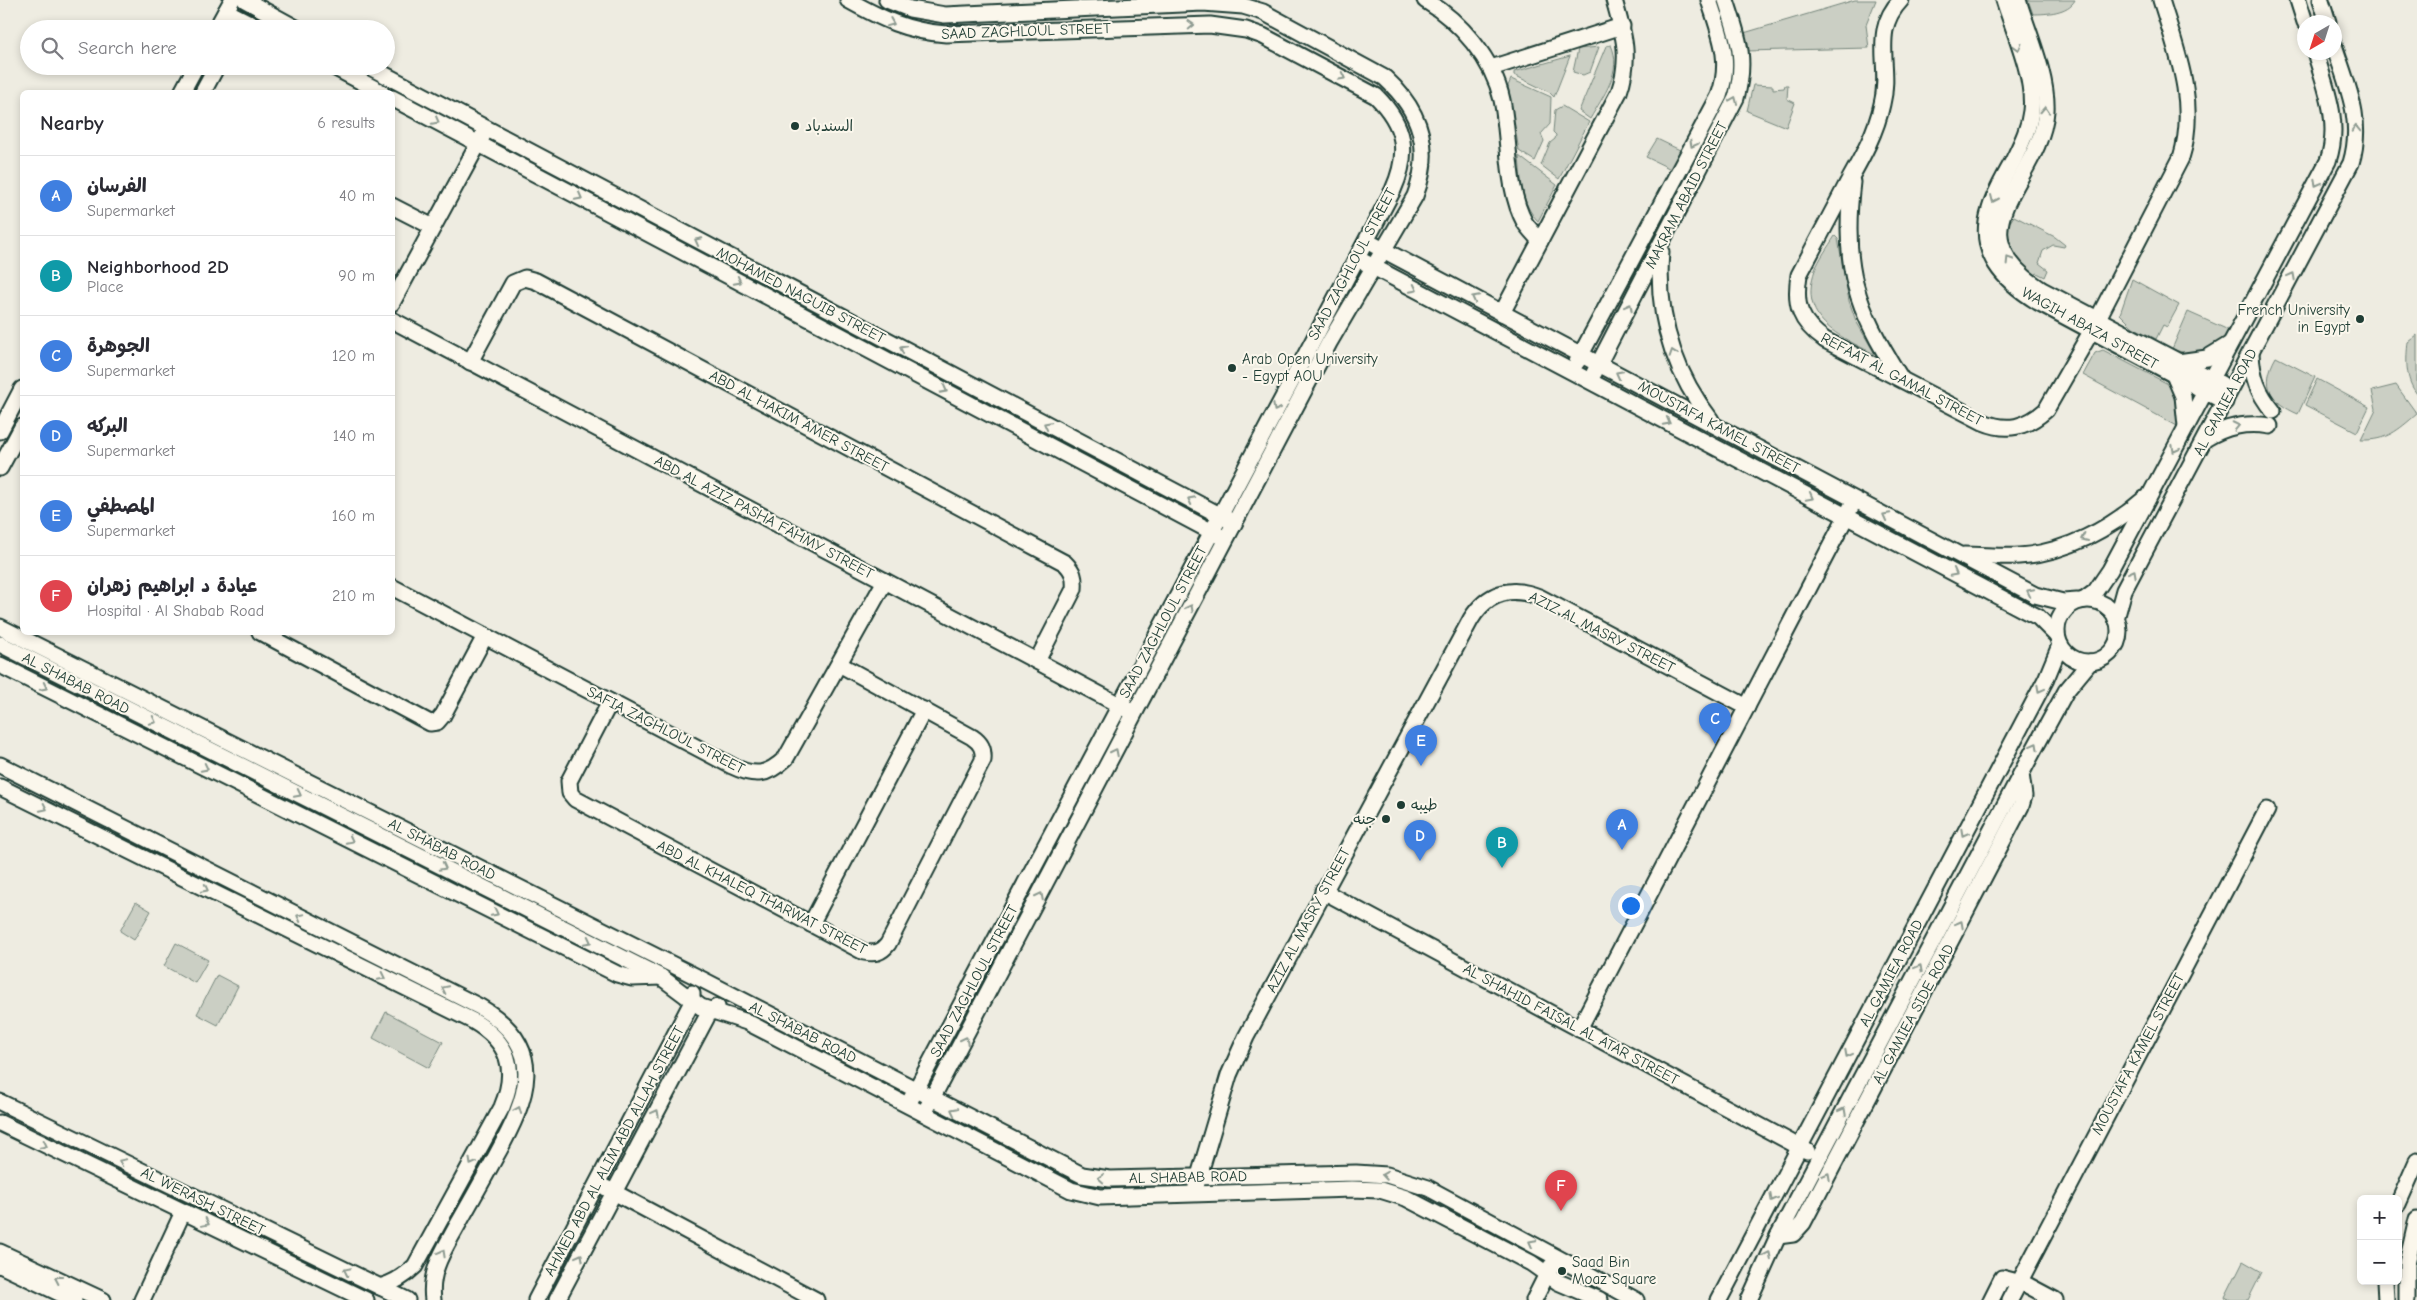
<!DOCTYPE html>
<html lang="en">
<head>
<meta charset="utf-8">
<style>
	body { margin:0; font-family:"Comic Neue","Playpen Sans Arabic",sans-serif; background:#f7f7f7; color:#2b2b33 }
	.controls { position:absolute; right:15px; bottom:15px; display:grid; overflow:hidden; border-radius:8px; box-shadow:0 2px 8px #0003 }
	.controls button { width:45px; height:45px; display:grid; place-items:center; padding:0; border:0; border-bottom:1px solid #e1e1e2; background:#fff; color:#2b2b33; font:25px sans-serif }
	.compass { position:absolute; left:2297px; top:15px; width:45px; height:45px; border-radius:50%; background:#fff; box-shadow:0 2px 8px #0003; rotate:219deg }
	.you { position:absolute; left:1630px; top:905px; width:18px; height:18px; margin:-12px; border:4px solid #fff; border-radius:50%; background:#1a73e8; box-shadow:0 0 0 8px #1a73e833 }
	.badge { display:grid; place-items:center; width:32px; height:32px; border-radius:50%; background:#db2777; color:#fff; font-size:16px; font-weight:700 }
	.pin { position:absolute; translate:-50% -41px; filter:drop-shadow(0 1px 2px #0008) }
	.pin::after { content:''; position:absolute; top:26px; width:18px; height:15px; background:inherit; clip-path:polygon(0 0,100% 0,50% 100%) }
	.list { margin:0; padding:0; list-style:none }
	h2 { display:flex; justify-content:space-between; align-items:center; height:65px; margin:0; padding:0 20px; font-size:21px }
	h2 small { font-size:16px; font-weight:400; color:#7c7c81 }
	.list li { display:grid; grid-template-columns:32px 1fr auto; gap:15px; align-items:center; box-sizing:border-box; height:80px; padding:0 20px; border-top:1px solid #e1e1e2 }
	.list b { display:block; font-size:19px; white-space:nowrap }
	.list p { margin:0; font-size:16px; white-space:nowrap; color:#7c7c81 }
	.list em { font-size:16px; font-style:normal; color:#7c7c81 }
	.icon { flex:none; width:28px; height:28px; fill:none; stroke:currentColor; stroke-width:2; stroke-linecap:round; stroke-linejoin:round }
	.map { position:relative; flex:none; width:2417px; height:1300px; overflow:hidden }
	.search { position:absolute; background:#fff; box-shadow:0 2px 8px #0003; left:20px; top:20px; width:375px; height:55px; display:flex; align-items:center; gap:12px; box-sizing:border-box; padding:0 18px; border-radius:28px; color:#7c7c81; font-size:19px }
	.panel { position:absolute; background:#fff; box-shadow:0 2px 8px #0003; left:20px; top:90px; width:375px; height:545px; border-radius:8px }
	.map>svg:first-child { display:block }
	.green { fill:#cbcfc4; stroke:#75867c }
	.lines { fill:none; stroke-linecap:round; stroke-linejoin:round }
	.minor-casing { stroke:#1f3d34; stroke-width:19 }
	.minor { stroke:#fbf7ec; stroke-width:15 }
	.oneway { stroke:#8d9a90 }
	.poi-dot { fill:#1f3d34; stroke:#fbf7ec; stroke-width:2 }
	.labels { text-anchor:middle; stroke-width:4; stroke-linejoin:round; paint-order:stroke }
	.street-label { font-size:15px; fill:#1f3d34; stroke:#fbf7ec }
	.poi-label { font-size:15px; fill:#1f3d34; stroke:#fbf7ec; text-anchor:start }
</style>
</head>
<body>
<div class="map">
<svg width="2417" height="1300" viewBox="0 0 2417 1300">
	<rect width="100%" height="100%" fill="#eeece1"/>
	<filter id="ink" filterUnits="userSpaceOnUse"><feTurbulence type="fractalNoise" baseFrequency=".02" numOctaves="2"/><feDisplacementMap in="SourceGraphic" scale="10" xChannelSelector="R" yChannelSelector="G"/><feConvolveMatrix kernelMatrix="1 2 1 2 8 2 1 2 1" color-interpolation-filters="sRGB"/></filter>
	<g filter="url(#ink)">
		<g class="green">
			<polygon points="1855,0 1876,0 1866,25 1869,48 1746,51 1744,33"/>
			<path d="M2028,0H2075C2068,13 2046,14 2033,14Z"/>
			<path d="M1611,45C1623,71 1603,96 1590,119L1579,111L1606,46Z"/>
			<polygon points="1599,47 1590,72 1583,75 1573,72 1578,49"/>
			<polygon points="1570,56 1554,97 1549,92 1514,75 1514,72"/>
			<polygon points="1511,79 1551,97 1550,124 1541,134 1544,141 1535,161 1519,151 1508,86"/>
			<polygon points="1753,85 1773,86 1773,89 1784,88 1785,85 1788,85 1787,99 1795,103 1786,127 1747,111"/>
			<polygon points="1562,106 1589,122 1559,179 1541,165 1550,143 1555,139 1556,135 1553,132 1555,110"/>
			<polygon points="1657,139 1682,151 1673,170 1646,157"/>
			<path d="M1519,156L1557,185L1538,221C1521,204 1521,180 1519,156Z"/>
			<path d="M2014,216L2055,237L2065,245L2064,247L2053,245L2043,251L2039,263L2048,270L2045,277L2037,273L2031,281C2016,268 2002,242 2006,221L2010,222Z"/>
			<path d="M1835,236L1838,239L1849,301L1856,321L1875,354C1838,336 1798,319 1815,270C1819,259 1828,247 1835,236Z"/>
			<polygon points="2132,279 2179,305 2167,327 2163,325 2156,339 2133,327 2120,314"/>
			<path d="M2188,312L2233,332C2209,349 2202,360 2172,349Z"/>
			<path d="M2417,335V394C2405,379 2406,360 2408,342Z"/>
			<polygon points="2103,350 2170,385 2179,415 2179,427 2083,375 2095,353"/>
			<path d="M2276,357L2315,377L2298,414C2270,402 2260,385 2276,357Z"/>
			<polygon points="2317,379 2369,407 2357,432 2305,405"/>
			<path d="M2396,385L2417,414C2398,430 2387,441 2361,440L2376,409L2372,391Z"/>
			<polygon points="136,902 151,911 134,940 120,931"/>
			<polygon points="176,943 208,960 195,983 164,966"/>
			<polygon points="217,975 238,986 218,1025 197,1014"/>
			<polygon points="386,1012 443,1042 429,1068 373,1038"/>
			<polygon points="2243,1261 2262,1272 2248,1300 2231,1300 2225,1297"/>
		</g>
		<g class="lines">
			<defs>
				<g id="minor">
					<polyline points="245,0 298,29"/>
					<path d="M848,0C882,19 906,31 946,34L1210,25L1246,30L1263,36L1376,96C1405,125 1410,152 1393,190L911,1099"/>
					<path d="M887,0L910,9L945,15L1203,3L1243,6L1263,12L1385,78C1421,111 1433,149 1415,196L1329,343L927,1108"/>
					<path d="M1425,0C1460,21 1493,59 1502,100C1510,138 1506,189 1525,223C1529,229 1535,235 1540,241"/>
					<path d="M1901,0C1870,32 1892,66 1882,104C1876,133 1861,159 1847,184C1831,215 1815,245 1799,275C1794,306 1800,322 1825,340L1983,422C2007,432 2026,428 2046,410L2092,330L2181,158C2198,104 2177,52 2161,0"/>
					<path d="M2004,0C2014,32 2035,77 2031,111C2029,129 2021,144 2013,161C2005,176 1995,192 1990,209C1976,253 2004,281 2038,302L2225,402"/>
					<path d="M2018,0C2028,33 2048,77 2046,111C2041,182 1947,229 2042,290L2221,384"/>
					<polyline points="2298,0 2305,22"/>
					<polyline points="2321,0 2328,22"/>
					<polyline points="226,11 261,29"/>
					<polyline points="216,29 232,0"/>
					<polyline points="332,66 381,92"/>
					<polyline points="368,66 1227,519"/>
					<polyline points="1491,68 1622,26"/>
					<polyline points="182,92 196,66"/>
					<polyline points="203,92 217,66"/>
					<polyline points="392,98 1218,535"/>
					<path d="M1852,182C1842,266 1855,307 1900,377"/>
					<polyline points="392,206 433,227"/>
					<polyline points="1374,245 2035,595 2063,602 2077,601"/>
					<path d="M1661,252C1656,314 1673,371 1711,420"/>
					<polyline points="1364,262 2026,611 2038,617 2057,636"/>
					<polyline points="392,303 483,135"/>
					<path d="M1502,313L1619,92C1631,57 1624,35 1614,0"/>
					<polyline points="392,320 1127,709"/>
					<path d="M2251,353C2252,377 2258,393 2273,411"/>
					<path d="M470,362L513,283L525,278L536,281L1065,563C1073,571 1075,577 1074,589L1037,661"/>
					<path d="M1577,362L1719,96C1732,60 1720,35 1709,0"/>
					<polyline points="2178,362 2207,358 2230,344"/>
					<path d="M1594,373L1736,98C1747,58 1738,38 1726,0"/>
					<polyline points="2174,375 2183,396 2186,426"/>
					<polyline points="0,431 22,389"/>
					<path d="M2205,439C2226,426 2246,422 2270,426"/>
					<polyline points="0,468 22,427"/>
					<path d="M1964,555C1982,555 2001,557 2019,556C2065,553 2110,529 2144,499"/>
					<path d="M392,587L732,766C755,777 767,776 786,758L885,581"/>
					<path d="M2084,600L2095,592L2110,570L2328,161C2341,123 2326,89 2315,52"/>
					<circle cx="2088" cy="631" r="31"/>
					<path d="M2116,619L2124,590L2351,163C2364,120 2347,86 2334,45"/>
					<polyline points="0,627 703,980 1082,1175 1110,1179 1356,1173 1387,1175 1428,1188 1636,1300"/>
					<polyline points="260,632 430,723 437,722 443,715 485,636"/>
					<polyline points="0,644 661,977 701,1007 747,1022 1071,1190 1100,1197 1352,1189 1380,1190 1406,1198 1531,1263 1558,1282 1600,1300"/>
					<polyline points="0,665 617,974 632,978 661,977"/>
					<path d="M610,702L569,781L570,793L575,799L864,952C875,954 881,953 888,944L983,760C984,749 981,743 972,737L839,664"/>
					<path d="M0,765L480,1007C549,1048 528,1098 496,1156C483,1180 470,1203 457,1226C444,1250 429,1271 433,1300"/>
					<path d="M0,787L473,1021C509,1042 518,1069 502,1107L415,1266C404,1277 394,1283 380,1287"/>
					<polyline points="1323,891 1807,1151"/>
					<polyline points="811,924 924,710"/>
					<polyline points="1579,1029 1851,507"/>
					<polyline points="0,1102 407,1300"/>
					<polyline points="0,1123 366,1300"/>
					<path d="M1196,1186L1229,1075L1246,1037L1471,619C1487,593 1510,585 1539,597L1747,707"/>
					<polyline points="606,1188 816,1300"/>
					<polyline points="2398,1204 2417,1161"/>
					<polyline points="1778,1236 1793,1234 1803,1223 2021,806 2024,796 2021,774"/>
					<polyline points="0,1252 103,1300"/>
					<polyline points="0,1265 74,1300"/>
					<polyline points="2385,1281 2386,1300"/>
					<polyline points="142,1300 183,1212"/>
					<polyline points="536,1300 692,1002 692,993"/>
					<polyline points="557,1300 710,1011 717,1007"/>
					<polyline points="1534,1300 1551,1266"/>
					<polyline points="1719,1300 2046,679 2060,645"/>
					<polyline points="1749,1300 1778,1236 2030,757 2066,691 2090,662"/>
					<polyline points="1991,1300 2002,1278 2025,1284 2055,1300"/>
					<polyline points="2010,1300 2267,810"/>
					<polyline points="2407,1300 2407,1263 2417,1219"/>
				</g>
			</defs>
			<use href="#minor" class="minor-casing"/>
			<use href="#minor" class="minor"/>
		</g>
		<defs><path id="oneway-chevron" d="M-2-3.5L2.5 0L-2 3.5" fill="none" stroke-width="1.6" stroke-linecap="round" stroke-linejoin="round" transform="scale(1.25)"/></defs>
		<g class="oneway">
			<use href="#oneway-chevron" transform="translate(891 23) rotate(22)"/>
			<use href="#oneway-chevron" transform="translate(1191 25) rotate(-2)"/>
			<use href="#oneway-chevron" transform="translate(2018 47) rotate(73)"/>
			<use href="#oneway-chevron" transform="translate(1342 77) rotate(27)"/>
			<use href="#oneway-chevron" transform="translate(1734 100) rotate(-67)"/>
			<use href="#oneway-chevron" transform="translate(2045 110) rotate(-87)"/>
			<use href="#oneway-chevron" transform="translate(436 121) rotate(28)"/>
			<use href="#oneway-chevron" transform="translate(2356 129) rotate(-92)"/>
			<use href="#oneway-chevron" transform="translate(1693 144) rotate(118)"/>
			<use href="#oneway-chevron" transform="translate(2317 183) rotate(118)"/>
			<use href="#oneway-chevron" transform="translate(579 197) rotate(28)"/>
			<use href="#oneway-chevron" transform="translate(1994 199) rotate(114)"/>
			<use href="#oneway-chevron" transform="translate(698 241) rotate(-152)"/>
			<use href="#oneway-chevron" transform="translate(2009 260) rotate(-122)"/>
			<use href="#oneway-chevron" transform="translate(2292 276) rotate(-62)"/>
			<use href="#oneway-chevron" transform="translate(738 281) rotate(28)"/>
			<use href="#oneway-chevron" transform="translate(1414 289) rotate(27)"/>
			<use href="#oneway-chevron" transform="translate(1475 298) rotate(-152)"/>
			<use href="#oneway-chevron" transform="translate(1629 307) rotate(-62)"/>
			<use href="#oneway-chevron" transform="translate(903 349) rotate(-152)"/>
			<use href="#oneway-chevron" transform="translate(1673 353) rotate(-109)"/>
			<use href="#oneway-chevron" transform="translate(1619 374) rotate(-152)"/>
			<use href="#oneway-chevron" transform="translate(944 390) rotate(28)"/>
			<use href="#oneway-chevron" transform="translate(1276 408) rotate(118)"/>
			<use href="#oneway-chevron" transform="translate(1667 422) rotate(28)"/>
			<use href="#oneway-chevron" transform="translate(1047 425) rotate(-152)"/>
			<use href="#oneway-chevron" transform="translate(2236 426) rotate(-12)"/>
			<use href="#oneway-chevron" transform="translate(2175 449) rotate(118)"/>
			<use href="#oneway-chevron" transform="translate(1810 497) rotate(28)"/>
			<use href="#oneway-chevron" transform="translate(1191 500) rotate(-153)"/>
			<use href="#oneway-chevron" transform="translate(1886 516) rotate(-152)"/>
			<use href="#oneway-chevron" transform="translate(2084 538) rotate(155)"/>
			<use href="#oneway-chevron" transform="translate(1954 573) rotate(28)"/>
			<use href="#oneway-chevron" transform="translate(2133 573) rotate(-62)"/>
			<use href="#oneway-chevron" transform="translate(2030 592) rotate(-153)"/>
			<use href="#oneway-chevron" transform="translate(1190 608) rotate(-62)"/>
			<use href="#oneway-chevron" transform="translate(44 687) rotate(27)"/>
			<use href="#oneway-chevron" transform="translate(2040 689) rotate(118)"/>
			<use href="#oneway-chevron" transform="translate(153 721) rotate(27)"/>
			<use href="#oneway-chevron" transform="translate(2035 746) rotate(-61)"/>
			<use href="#oneway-chevron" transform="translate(1115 752) rotate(-63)"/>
			<use href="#oneway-chevron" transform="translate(205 768) rotate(27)"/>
			<use href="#oneway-chevron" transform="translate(298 794) rotate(27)"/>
			<use href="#oneway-chevron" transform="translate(44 808) rotate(26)"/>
			<use href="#oneway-chevron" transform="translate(1964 833) rotate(118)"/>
			<use href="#oneway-chevron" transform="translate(350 840) rotate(27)"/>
			<use href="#oneway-chevron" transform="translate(443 867) rotate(27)"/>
			<use href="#oneway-chevron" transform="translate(205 889) rotate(27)"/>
			<use href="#oneway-chevron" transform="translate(1040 896) rotate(-63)"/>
			<use href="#oneway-chevron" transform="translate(495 913) rotate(27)"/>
			<use href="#oneway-chevron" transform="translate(300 917) rotate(-153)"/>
			<use href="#oneway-chevron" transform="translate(1960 924) rotate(-62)"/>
			<use href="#oneway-chevron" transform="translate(588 941) rotate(27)"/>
			<use href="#oneway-chevron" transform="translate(1919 968) rotate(-62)"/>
			<use href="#oneway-chevron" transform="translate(382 977) rotate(26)"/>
			<use href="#oneway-chevron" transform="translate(445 989) rotate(-154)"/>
			<use href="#oneway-chevron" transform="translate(965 1040) rotate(-63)"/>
			<use href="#oneway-chevron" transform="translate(1848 1054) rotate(118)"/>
			<use href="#oneway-chevron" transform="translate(518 1110) rotate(-68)"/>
			<use href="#oneway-chevron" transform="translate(954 1111) rotate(-153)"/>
			<use href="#oneway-chevron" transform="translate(1843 1111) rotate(-62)"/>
			<use href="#oneway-chevron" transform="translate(656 1113) rotate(-62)"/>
			<use href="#oneway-chevron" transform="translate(44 1145) rotate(26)"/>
			<use href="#oneway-chevron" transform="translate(122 1162) rotate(-154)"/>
			<use href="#oneway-chevron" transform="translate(472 1162) rotate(119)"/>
			<use href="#oneway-chevron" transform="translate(1385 1175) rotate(-171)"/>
			<use href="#oneway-chevron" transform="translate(1827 1176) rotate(-62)"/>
			<use href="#oneway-chevron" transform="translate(1101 1178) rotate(-176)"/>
			<use href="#oneway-chevron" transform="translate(1773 1198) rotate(118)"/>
			<use href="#oneway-chevron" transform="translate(206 1223) rotate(26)"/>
			<use href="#oneway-chevron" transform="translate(1532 1243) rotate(-152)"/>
			<use href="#oneway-chevron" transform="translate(442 1253) rotate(-61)"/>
			<use href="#oneway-chevron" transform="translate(1768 1255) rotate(-64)"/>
			<use href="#oneway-chevron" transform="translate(580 1257) rotate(-62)"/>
			<use href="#oneway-chevron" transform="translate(347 1271) rotate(-154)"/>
			<use href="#oneway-chevron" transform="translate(58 1279) rotate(-155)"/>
		</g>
	</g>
	<g class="poi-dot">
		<circle cx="795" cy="126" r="5"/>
		<circle cx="2360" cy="319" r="5"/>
		<circle cx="1232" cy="368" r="5"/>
		<circle cx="1401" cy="805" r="5"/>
		<circle cx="1386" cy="819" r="5"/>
		<circle cx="1562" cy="1271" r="5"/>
	</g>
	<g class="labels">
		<g class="street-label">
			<text transform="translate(1026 31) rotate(-2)" y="5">SAAD ZAGHLOUL STREET</text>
			<text transform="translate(1686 195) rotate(-63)" y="5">MAKRAM ABAID STREET</text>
			<text transform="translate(1352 264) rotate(-62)" y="5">SAAD ZAGHLOUL STREET</text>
			<text transform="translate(801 295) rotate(28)" y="5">MOHAMED NAGUIB STREET</text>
			<text transform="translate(2090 328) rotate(29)" y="5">WAGIH ABAZA STREET</text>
			<text transform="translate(1902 379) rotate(28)" y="5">REFAAT AL GAMAL STREET</text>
			<text transform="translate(2225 402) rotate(-62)" y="5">AL GAMIEA ROAD</text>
			<text transform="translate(799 421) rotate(28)" y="5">ABD AL HAKIM AMER STREET</text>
			<text transform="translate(1719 427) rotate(28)" y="5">MOUSTAFA KAMEL STREET</text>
			<text transform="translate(764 517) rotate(28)" y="5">ABD AL AZIZ PASHA FAHMY STREET</text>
			<text transform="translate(1163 622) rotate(-62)" y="5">SAAD ZAGHLOUL STREET</text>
			<text transform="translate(1602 632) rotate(27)" y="5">AZIZ AL MASRY STREET</text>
			<text transform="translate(76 683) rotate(27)" y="5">AL SHABAB ROAD</text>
			<text transform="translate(666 730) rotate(27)" y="5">SAFIA ZAGHLOUL STREET</text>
			<text transform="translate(442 849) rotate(27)" y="5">AL SHABAB ROAD</text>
			<text transform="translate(762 897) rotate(27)" y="5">ABD AL KHALEQ THARWAT STREET</text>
			<text transform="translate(1308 920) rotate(-62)" y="5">AZIZ AL MASRY STREET</text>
			<text transform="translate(1891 973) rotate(-62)" y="5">AL GAMIEA ROAD</text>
			<text transform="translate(974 981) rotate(-62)" y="5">SAAD ZAGHLOUL STREET</text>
			<text transform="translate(1913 1014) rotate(-62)" y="5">AL GAMIEA SIDE ROAD</text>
			<text transform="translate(1571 1024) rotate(28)" y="5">AL SHAHID FAISAL AL ATAR STREET</text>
			<text transform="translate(803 1032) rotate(27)" y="5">AL SHABAB ROAD</text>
			<text transform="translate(2138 1054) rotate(-62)" y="5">MOUSTAFA KAMEL STREET</text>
			<text transform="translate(614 1151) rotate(-62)" y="5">AHMED ABD AL ALIM ABD ALLAH STREET</text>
			<text transform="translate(1188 1177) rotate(-1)" y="5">AL SHABAB ROAD</text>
			<text transform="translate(203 1201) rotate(26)" y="5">AL WERASH STREET</text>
		</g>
		<g class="poi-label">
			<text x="805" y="131">السندباد</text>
			<text x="2350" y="315" text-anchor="end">French University<tspan x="2350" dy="17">in Egypt</tspan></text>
			<text x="1242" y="364">Arab Open University<tspan x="1242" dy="17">- Egypt AOU</tspan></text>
			<text x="1411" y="810">طيبه</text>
			<text x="1376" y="824" text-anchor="end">جنه</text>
			<text x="1572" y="1267">Saad Bin<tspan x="1572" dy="17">Moaz Square</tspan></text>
		</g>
	</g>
</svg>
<div class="controls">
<button>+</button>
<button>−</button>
</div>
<svg class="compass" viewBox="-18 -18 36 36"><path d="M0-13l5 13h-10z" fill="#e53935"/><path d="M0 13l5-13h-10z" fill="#7c7c81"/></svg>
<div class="you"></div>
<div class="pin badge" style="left:1622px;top:850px;background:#3f7fe0">A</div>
<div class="pin badge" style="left:1502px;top:868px;background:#0f9aa8">B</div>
<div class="pin badge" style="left:1715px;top:744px;background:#3f7fe0">C</div>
<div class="pin badge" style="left:1420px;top:861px;background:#3f7fe0">D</div>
<div class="pin badge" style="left:1421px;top:766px;background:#3f7fe0">E</div>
<div class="pin badge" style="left:1561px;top:1211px;background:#e0444e">F</div>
<div class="search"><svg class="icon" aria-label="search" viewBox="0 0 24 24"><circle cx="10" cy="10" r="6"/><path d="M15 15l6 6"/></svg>Search here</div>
<section class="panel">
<h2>Nearby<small>6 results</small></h2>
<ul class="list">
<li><span class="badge" style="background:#3f7fe0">A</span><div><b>الفرسان</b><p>Supermarket</p></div><em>40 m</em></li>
<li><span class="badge" style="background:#0f9aa8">B</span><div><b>Neighborhood 2D</b><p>Place</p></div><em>90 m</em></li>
<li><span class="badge" style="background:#3f7fe0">C</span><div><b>الجوهرة</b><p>Supermarket</p></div><em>120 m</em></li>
<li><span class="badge" style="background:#3f7fe0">D</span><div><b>البركه</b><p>Supermarket</p></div><em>140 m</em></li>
<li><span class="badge" style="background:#3f7fe0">E</span><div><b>المصطفي</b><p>Supermarket</p></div><em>160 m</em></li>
<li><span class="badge" style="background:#e0444e">F</span><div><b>عيادة د ابراهيم زهران</b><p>Hospital · Al Shabab Road</p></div><em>210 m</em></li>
</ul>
</section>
</div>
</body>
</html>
